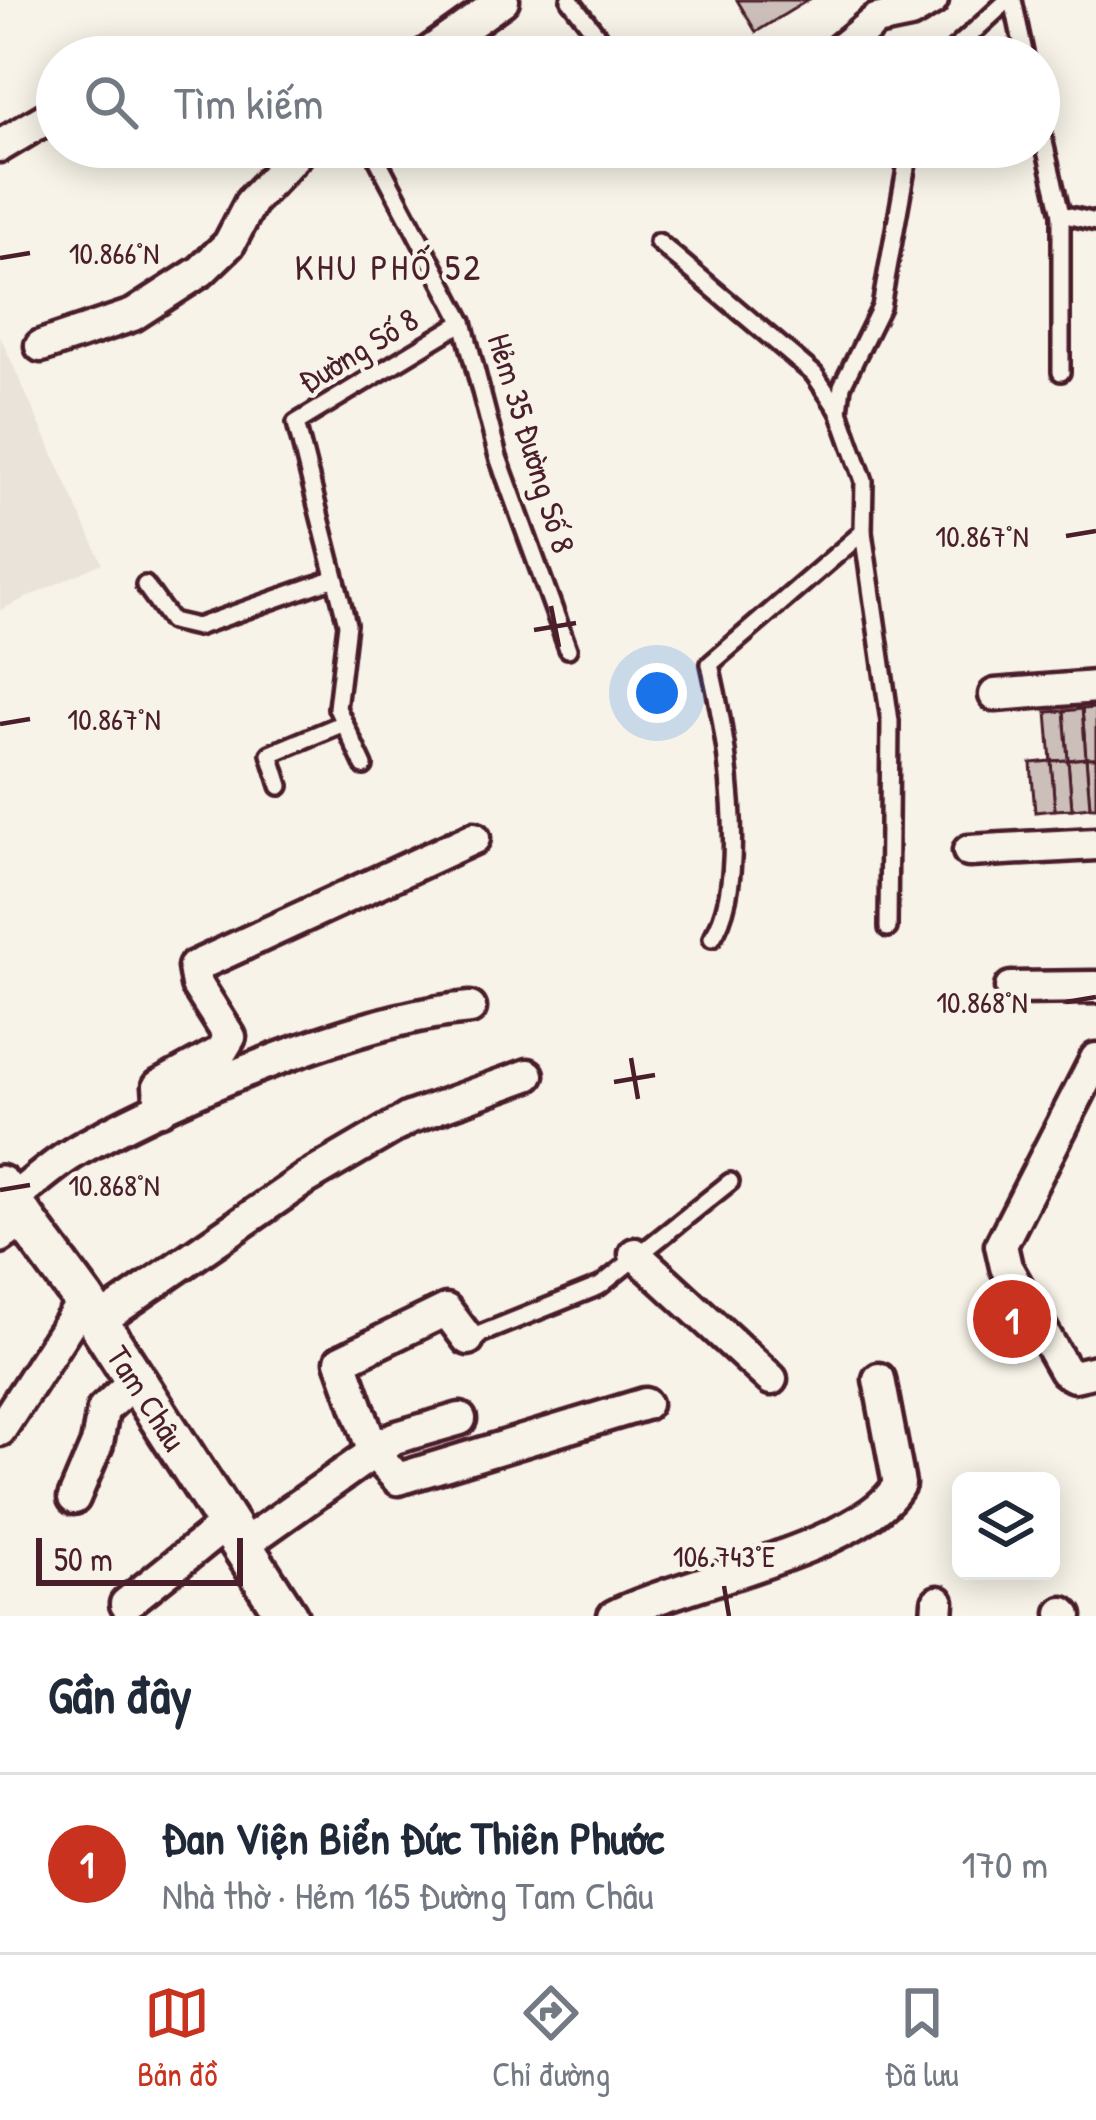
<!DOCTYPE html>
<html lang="vi">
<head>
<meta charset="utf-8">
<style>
	body { margin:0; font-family:"Patrick Hand",sans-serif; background:#f2f2f3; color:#1f2937 }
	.controls { position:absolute; right:36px; bottom:36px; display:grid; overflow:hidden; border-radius:18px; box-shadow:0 6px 30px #0003 }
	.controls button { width:108px; height:108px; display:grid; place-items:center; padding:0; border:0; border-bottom:3px solid #e0e1e3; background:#fff; color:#1f2937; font:60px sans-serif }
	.scale { position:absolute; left:36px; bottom:30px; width:207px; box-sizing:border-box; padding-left:12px; border:6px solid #4a1f2b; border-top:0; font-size:33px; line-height:42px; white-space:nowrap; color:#4a1f2b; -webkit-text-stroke:9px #f7f3e8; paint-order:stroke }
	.you { position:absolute; left:657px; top:693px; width:42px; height:42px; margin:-30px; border:9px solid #fff; border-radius:50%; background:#1a73e8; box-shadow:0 0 0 18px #1a73e833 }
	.badge { display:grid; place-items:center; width:78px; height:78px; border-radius:50%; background:#c8321e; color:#fff; font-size:39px; font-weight:700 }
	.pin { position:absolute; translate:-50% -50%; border:6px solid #fff; box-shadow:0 3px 12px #0006 }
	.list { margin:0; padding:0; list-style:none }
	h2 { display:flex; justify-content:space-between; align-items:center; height:156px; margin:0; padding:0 48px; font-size:51px }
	h2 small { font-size:39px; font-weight:400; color:#747a83 }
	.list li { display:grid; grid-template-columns:78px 1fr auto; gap:36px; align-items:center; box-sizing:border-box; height:180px; padding:0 48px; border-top:3px solid #e0e1e3 }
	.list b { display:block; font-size:45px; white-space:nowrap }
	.list p { margin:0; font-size:39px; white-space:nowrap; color:#747a83 }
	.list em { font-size:39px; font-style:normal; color:#747a83 }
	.icon { flex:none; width:66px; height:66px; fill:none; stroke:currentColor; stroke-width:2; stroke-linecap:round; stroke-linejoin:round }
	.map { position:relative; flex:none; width:1096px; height:1616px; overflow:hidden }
	.search { position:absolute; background:#fff; box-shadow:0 6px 30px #0003; left:36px; right:36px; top:36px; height:132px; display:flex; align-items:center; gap:30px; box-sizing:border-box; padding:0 42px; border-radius:66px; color:#747a83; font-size:45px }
	.sheet { height:336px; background:#fff }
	nav { display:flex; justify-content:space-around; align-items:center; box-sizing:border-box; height:168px; border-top:3px solid #e0e1e3; background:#fff; font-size:33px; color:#747a83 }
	nav a { display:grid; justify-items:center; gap:6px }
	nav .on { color:#c8321e }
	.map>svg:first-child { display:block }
	.built { fill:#eae3da }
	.building { fill:#ccbfb9; stroke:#4a1f2b; stroke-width:3 }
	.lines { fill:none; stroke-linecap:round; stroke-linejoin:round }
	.service-casing { stroke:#4a1f2b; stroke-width:24 }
	.minor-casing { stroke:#4a1f2b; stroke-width:39 }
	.tertiary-casing { stroke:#4a1f2b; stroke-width:48 }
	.service { stroke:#f7f3e8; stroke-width:15 }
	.minor { stroke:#f7f3e8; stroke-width:30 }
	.tertiary { stroke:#f7f3e8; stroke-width:39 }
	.ticks { fill:none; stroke:#4a1f2b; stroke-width:4.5 }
	.labels { text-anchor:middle; stroke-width:9; stroke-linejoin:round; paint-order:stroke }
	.street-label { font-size:33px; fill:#4a1f2b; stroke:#f7f3e8 }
	.neighbourhood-label { font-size:36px; letter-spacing:3px; fill:#4a1f2b; stroke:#f7f3e8 }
	.ticks-label { font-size:30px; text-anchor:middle; fill:#4a1f2b; stroke:#f7f3e8; stroke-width:9; stroke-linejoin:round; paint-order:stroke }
</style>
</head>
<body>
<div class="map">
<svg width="1096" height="1616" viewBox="0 0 1096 1616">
	<rect width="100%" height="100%" fill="#f7f3e8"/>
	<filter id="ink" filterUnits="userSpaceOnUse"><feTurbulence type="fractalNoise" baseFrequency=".00833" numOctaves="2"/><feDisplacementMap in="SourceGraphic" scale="24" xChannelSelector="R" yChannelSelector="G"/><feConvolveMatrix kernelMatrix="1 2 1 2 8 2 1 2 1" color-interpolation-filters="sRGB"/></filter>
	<g filter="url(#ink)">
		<polygon class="built" points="0,336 102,563 0,610"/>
		<g class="building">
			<polygon points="737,0 808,0 756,32"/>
			<polygon points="1096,708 1096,758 1086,758 1082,709"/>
			<polygon points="1082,709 1086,758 1068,760 1064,711"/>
			<polygon points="1064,711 1068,760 1051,761 1047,712"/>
			<polygon points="1086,758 1096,758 1096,807 1090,807"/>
			<polygon points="1086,758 1090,807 1072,809 1068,760"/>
			<polygon points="1068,760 1072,809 1055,810 1051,761"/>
			<polygon points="1051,761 1055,810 1035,812 1031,763"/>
		</g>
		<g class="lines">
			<defs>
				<g id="service">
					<polyline points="570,0 614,57"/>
					<polyline points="1013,0 1025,57"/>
					<polyline points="946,57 1008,0"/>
					<polyline points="1039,121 1061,214 1096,222"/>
					<polyline points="1061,214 1061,372"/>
					<polyline points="658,242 814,374 839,411"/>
					<polyline points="463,322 498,457 568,649"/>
					<polyline points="863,532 890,721 888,928"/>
					<polyline points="145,585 171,621 197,627 335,578"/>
					<polyline points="364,766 337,708 347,624 296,423 463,322 371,147"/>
					<polyline points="280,786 270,754 344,723"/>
					<path d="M712,938C751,881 725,729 710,664L863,532L864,481L839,411L842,386L881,307L910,147"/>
					<polyline points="468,1339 600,1286 730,1182"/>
				</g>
				<g id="minor">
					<polyline points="423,57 503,0"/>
					<polyline points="831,57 876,20 910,13 932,0"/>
					<polyline points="0,146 57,112"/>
					<polyline points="41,346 133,315 201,271 229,244 251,202 303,147"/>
					<polyline points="995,695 1096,687"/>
					<polyline points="969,851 1096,844"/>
					<polyline points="1011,988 1096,987"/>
					<polyline points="1096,1059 1001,1245 1006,1267 1065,1371 1074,1376 1096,1371"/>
					<polyline points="161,1109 159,1086 221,1052 230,1037 197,985 194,967 474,838"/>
					<path d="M12,1200C36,1181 60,1159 87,1145C184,1092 362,1017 470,1008"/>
					<polyline points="0,1237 27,1218"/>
					<polyline points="635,1254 771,1379"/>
					<polyline points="98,1322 305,1179 409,1118 528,1075"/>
					<polyline points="468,1339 446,1310 341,1361 374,1453 398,1479 645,1404"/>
					<polyline points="0,1430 84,1300"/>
					<polyline points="74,1498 97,1444 103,1410 135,1380"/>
					<polyline points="240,1547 394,1438 460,1419"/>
					<polyline points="126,1604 226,1524"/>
					<polyline points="1063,1613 1066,1616"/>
					<path d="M614,1616C678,1583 867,1547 899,1484L879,1379"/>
					<polyline points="937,1616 938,1602"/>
				</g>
				<g id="tertiary">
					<path id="s1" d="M0,1186L84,1300L287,1616"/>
				</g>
			</defs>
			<use href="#service" class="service-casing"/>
			<use href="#minor" class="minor-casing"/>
			<use href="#tertiary" class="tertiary-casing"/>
			<use href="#service" class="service"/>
			<use href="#minor" class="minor"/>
			<use href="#tertiary" class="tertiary"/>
		</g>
	</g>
	<path class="ticks" d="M0,258L30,253M1066,536L1096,531M551,606L559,647M534,630L576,623M0,724L30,719M1066,1002L1096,997M631,1058L638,1099M614,1082L655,1075M0,1190L30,1185M724,1586L729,1616"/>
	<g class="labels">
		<g class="street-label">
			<text transform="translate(358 350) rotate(-31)" y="12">Đường Số 8</text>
			<text transform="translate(532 443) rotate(73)" y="12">Hẻm 35 Đường Số 8</text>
			<text dy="12" stroke="none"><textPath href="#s1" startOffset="258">Tam Châu</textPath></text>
		</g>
		<g class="neighbourhood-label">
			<text x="389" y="280">KHU PHỐ 52</text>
		</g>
	</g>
	<g class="ticks-label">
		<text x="114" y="264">10.866°N</text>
		<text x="982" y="547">10.867°N</text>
		<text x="114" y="730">10.867°N</text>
		<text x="982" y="1013">10.868°N</text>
		<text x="114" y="1196">10.868°N</text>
		<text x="724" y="1567">106.743°E</text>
	</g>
</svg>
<div class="controls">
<button><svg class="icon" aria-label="layers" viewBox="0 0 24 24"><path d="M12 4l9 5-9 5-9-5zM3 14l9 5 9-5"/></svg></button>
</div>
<div class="scale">50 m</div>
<div class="you"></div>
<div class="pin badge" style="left:1012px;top:1319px">1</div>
<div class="search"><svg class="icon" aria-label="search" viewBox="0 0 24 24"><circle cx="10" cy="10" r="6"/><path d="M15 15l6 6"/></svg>Tìm kiếm</div>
</div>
<section class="sheet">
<h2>Gần đây<small></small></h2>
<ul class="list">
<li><span class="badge">1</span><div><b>Đan Viện Biển Đức Thiên Phước</b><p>Nhà thờ · Hẻm 165 Đường Tam Châu</p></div><em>170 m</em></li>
</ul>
</section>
<nav>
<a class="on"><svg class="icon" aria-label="map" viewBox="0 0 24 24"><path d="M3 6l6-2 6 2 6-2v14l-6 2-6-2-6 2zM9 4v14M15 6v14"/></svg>Bản đồ</a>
<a><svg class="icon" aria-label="directions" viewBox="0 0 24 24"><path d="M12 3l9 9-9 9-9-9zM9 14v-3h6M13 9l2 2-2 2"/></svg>Chỉ đường</a>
<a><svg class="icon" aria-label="saved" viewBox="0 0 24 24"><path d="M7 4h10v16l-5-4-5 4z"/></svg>Đã lưu</a>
</nav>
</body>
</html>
